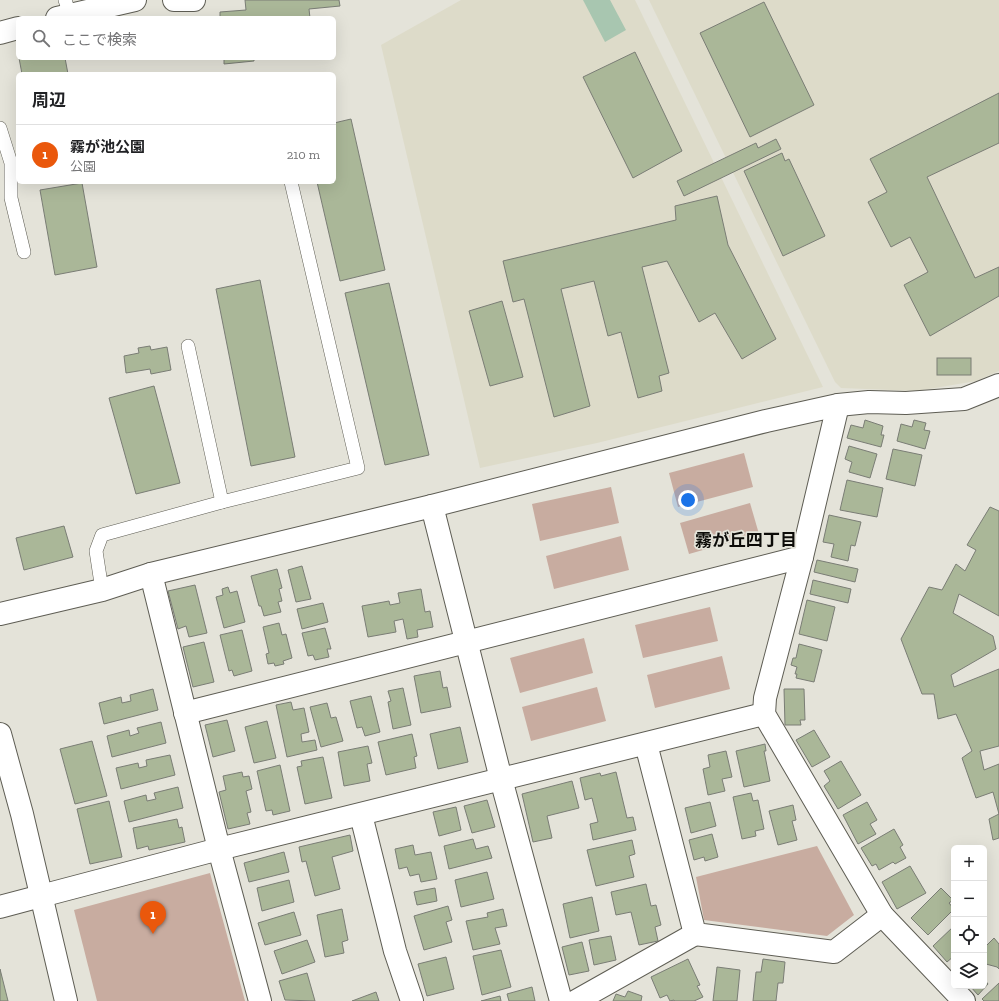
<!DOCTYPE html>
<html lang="ja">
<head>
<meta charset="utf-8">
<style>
	body { margin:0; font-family:"Zilla Slab","Noto Sans JP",serif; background:#f6f6f6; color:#202124 }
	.controls { position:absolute; right:12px; bottom:12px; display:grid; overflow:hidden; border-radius:6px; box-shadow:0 4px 16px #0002 }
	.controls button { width:36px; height:36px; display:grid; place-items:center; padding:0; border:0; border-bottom:1px solid #e0e0e0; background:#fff; color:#202124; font:20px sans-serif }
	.you { position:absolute; left:688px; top:500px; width:14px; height:14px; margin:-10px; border:3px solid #fff; border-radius:50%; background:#1a73e8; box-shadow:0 0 0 6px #1a73e833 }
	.badge { display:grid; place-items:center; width:26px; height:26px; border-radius:50%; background:#ea580c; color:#fff; font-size:13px; font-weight:700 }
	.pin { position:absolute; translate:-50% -33px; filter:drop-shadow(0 1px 2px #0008) }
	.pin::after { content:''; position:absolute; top:21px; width:14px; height:12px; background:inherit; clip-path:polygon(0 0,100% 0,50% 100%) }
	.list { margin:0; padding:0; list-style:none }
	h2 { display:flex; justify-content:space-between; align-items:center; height:52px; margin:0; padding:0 16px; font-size:17px }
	h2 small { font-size:13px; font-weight:400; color:#757577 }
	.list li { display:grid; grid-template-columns:26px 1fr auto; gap:12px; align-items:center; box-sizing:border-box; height:60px; padding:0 16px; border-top:1px solid #e0e0e0 }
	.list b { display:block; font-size:15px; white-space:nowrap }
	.list p { margin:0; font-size:13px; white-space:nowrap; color:#757577 }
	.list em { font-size:13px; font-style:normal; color:#757577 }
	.icon { flex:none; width:22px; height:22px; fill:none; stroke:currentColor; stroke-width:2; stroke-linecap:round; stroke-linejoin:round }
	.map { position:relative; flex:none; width:999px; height:1001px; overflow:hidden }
	.search { position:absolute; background:#fff; box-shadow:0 4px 16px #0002; left:16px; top:16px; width:320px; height:44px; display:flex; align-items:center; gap:10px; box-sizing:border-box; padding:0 14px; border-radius:6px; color:#757577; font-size:15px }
	.panel { position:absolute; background:#fff; box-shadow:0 4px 16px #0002; left:16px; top:72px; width:320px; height:112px; border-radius:6px }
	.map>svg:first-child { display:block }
	.built { fill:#dddbc9 }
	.green { fill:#c8aca0 }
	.water { fill:#a8c6b0 }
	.building { fill:#aab798; stroke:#7a7d75 }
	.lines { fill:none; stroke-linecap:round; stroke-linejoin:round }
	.lane-casing { stroke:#5e5d54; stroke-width:14 }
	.street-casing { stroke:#5e5d54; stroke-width:24 }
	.secondary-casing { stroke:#5e5d54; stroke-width:24 }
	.lane { stroke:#fff; stroke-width:13 }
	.street { stroke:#fff; stroke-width:22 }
	.secondary { stroke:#fff; stroke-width:22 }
	.labels { text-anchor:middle; stroke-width:3.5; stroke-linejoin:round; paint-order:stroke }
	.neighbourhood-label { font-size:17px; font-weight:bold; fill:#0c0b08; stroke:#e4e3d9 }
</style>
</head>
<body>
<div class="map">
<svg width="999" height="1001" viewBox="0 0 999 1001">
	<rect width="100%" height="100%" fill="#e4e3d9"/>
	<g class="built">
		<polygon points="461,0 635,0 823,387 597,443 480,468 381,45"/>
		<polygon points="649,0 999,0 999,371 976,381 917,391 841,388 835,382"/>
	</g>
	<g class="green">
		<polygon points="744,453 753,487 678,507 669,473"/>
		<polygon points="611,487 619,523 540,541 532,504"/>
		<polygon points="750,503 759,534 689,554 680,523"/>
		<polygon points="621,536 629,570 554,589 546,556"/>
		<polygon points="710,607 718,641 643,658 635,625"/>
		<polygon points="584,638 593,673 520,693 510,658"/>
		<polygon points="722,656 730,689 655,708 647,675"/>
		<polygon points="597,687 606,721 531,741 522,707"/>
		<polygon points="817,846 854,915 827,936 704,920 696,877"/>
		<polygon points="210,873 245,1001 97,1001 74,910"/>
	</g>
	<polygon class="water" points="583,0 610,0 626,30 605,42"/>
	<g class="building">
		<polygon points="245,0 339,0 340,6 309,9 310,18 220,18 220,12 246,10"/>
		<polygon points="764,2 814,105 750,137 700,33"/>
		<polygon points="635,52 682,151 633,178 583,77"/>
		<polygon points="19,58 65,58 68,74 22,74"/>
		<polygon points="224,58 254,58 254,61 224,64"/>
		<polygon points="999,93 999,143 927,177 975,278 999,267 999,296 930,336 904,285 928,272 910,237 891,247 868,202 887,192 870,159"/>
		<polygon points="351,119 385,270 340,281 317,182 334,182 334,123"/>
		<polygon points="776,139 781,149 684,196 677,181 756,143 758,148"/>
		<polygon points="782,153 785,161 789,159 825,236 783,256 744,171"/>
		<polygon points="82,183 97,267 55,275 40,190"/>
		<polygon points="717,196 728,245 776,339 742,359 715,313 699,322 667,261 642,267 669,373 659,376 662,391 638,398 621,332 608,336 594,281 561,289 590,406 554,417 524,299 513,302 503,261 676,220 675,206"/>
		<polygon points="260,280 295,457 251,466 216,289"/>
		<polygon points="389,283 429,455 385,465 345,293"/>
		<polygon points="502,301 523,377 490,386 469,311"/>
		<polygon points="150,346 151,350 167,347 171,370 151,374 150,369 126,373 124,356 139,353 138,348"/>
		<rect x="937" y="358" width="34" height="17"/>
		<polygon points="154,386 180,483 136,494 109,398"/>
		<polygon points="865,420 883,426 881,435 884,435 881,447 847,438 851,425 863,428"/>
		<polygon points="914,420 926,423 924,430 930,431 925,449 897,441 901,424 912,427"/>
		<polygon points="849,446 877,454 870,478 849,472 852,462 845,459"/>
		<polygon points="893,449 922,455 915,486 886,479"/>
		<polygon points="847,480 883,488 877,517 840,510"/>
		<polygon points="990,507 999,511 999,616 959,594 953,613 993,636 996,649 951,675 954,687 999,669 999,746 980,751 984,770 999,764 999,838 993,840 989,819 999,814 993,792 976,798 962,758 972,751 956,714 938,719 934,694 922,694 901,639 929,587 942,590 956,564 965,571 976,550 967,545"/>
		<polygon points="829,515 861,522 855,546 851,545 848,561 831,557 834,544 823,542"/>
		<polygon points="64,526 73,557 24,570 16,538"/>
		<polygon points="817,560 858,569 855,582 814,572"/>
		<polygon points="302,566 311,599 296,602 288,570"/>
		<polygon points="277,569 282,588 279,589 282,601 278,602 281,612 264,616 261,606 259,606 251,576"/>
		<polygon points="813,580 851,589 848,603 810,594"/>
		<polygon points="195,585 207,633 189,637 186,626 178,629 168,591"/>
		<polygon points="228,587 230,593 237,591 245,622 224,628 216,597 223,595 222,589"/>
		<polygon points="421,589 425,612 430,611 433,627 417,630 418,637 407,639 403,619 394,621 396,632 368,637 362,606 389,601 390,605 400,603 398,593"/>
		<polygon points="807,600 835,607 827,641 799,634"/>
		<polygon points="323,603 328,622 302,629 297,609"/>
		<polygon points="279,623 282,635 286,634 292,658 283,661 284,664 275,666 274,663 268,664 266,654 269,653 263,627"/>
		<polygon points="325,628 331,649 327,649 329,657 315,660 313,655 308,656 302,633"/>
		<polygon points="242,630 252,671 234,676 232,670 229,671 220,635"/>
		<polygon points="204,642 214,682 193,687 183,647"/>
		<polygon points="799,644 822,650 814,682 796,678 797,674 795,674 797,667 791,665 793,658 796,658"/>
		<polygon points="440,671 443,688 447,687 451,707 421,713 414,676"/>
		<polygon points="403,688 411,725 393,729 388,702 391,701 388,691"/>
		<polygon points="153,689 158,710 104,724 99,703 121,697 122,703 131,701 130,695"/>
		<polygon points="784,689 804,689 805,720 800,720 801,725 785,725"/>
		<polygon points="371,696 380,732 365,736 362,727 357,728 350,701"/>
		<polygon points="291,702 293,710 304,708 309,732 301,734 302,742 315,740 317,750 287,757 276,705"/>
		<polygon points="327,703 331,718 336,717 343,741 321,747 310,707"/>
		<polygon points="227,720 235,751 213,757 205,725"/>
		<polygon points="267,721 276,758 254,763 245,727"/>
		<polygon points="161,722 166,743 112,757 107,736 129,730 130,736 139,733 137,728"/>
		<polygon points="460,727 468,762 438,769 430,734"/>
		<polygon points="814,730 830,757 812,767 796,740"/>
		<polygon points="412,734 417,756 414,757 416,768 386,775 378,742"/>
		<polygon points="92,741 107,796 75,804 60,749"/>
		<polygon points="765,744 766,751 764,751 770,781 744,787 736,751"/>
		<polygon points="368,746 372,763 367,764 370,781 344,786 338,752"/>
		<polygon points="726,751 732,777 722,779 725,791 708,795 703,769 710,767 708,755"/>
		<polygon points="170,755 175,775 121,789 116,768 138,763 139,768 147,766 146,760"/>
		<polygon points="323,757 332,798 305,804 297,767 302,766 301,761"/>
		<polygon points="841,761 861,795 838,809 824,786 830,781 824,771"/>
		<polygon points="280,765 290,811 273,815 272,810 266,811 257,771"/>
		<polygon points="242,772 243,777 249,776 252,789 246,791 251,812 247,813 250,824 228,829 219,792 226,790 223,776"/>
		<polygon points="616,772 627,818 633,817 636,830 593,840 590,824 598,822 592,798 585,800 580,778 600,773 601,776"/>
		<polygon points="572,781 579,808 547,816 552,838 533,842 522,794"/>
		<polygon points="178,787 183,808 129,822 124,801 146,795 147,801 156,799 154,793"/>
		<polygon points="751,793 753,801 758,800 764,829 755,831 756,836 742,839 733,797"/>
		<polygon points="487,800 495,827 472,833 464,806"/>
		<polygon points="109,801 122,857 90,864 77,809"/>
		<polygon points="710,802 716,826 691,833 685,808"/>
		<polygon points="867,802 877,820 870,824 876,834 858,844 843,815"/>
		<polygon points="793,805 796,820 792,821 797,840 778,845 769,811"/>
		<polygon points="456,807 461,830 439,836 433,812"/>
		<polygon points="177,819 179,828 182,827 185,842 149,850 148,846 137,849 133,828"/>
		<polygon points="894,829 903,845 900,847 906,858 895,864 893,862 879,870 876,864 872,866 861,848"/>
		<polygon points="712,834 718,857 705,861 704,857 694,860 689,840"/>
		<polygon points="350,835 353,851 332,857 340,889 315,896 306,861 302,862 299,847"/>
		<polygon points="473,839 476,849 488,846 492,858 449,869 444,846"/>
		<polygon points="632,840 635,854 629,856 634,877 596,886 587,850"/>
		<polygon points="413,845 415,855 431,852 437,879 421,882 419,874 410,876 407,867 399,869 395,849"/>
		<polygon points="284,852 289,872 249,882 244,863"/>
		<polygon points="910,866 926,893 897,909 882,882"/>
		<polygon points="487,872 494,899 461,907 455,880"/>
		<polygon points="289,880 294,902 262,911 257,888"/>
		<polygon points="646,884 651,906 656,905 661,925 655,927 658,941 639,945 631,912 616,915 611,892"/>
		<polygon points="435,888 437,901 417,905 414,892"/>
		<polygon points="941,888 953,900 949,903 954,909 928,935 911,918"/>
		<polygon points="592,897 599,931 570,938 563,904"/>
		<polygon points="448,906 452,920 446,922 452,942 424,950 414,916"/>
		<polygon points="342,909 348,940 342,942 344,953 325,957 317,915"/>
		<polygon points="503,909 507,926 495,928 500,944 473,950 466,921 488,917 487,913"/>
		<polygon points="294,912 301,935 265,945 258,923"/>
		<polygon points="954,926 954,956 947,962 933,946"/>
		<polygon points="611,936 616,960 594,965 589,940"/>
		<polygon points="994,938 999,944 999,969 997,967 986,964 984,966 984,948"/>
		<polygon points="307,940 315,962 282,974 274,951"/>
		<polygon points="582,942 589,971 569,975 562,947"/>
		<polygon points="501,950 511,987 482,995 473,956"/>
		<polygon points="446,957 454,989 427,996 418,964"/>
		<polygon points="688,959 700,985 697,986 703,997 694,1001 674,1001 674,1000 670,1001 667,995 660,998 651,977"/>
		<polygon points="763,959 785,962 783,983 778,983 776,1001 753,1001 756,972 761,972"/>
		<polygon points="717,967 740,970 737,1001 713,1001"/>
		<polygon points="0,969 8,1001 0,1001"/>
		<polygon points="307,973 315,1001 285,1000 279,981"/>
		<polygon points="984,979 988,984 978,995 970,986 984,986"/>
		<polygon points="999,983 999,1001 984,1001 982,999"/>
		<polygon points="532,987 535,1001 509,1001 507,994"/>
		<polygon points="628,991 642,996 641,1001 613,1001 616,994 625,997"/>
		<polygon points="376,992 379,1001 352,1001"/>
		<polygon points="500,996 501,1001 481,1001"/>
	</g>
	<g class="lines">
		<defs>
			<g id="lane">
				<polyline points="65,0 70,15"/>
				<polyline points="0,128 11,163 11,198 24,252"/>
				<polyline points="188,346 222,502"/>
				<polyline points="102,590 96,551 102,535 222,502 358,468 291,182"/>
			</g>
			<g id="street">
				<polyline points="174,0 194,0"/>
				<polyline points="57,18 135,0"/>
				<polyline points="0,33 18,28"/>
				<polyline points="838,405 802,557 765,698 764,714 882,915 964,1001"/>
				<polyline points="432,506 501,779 561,1001"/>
				<polyline points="151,574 219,849 260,1001"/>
				<polyline points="185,713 802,557"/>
				<polyline points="646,744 695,934 834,952 882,915"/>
				<polyline points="361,815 395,951 412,1001"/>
				<polyline points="41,896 219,849 764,714"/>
				<polyline points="576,1001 695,934"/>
			</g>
			<g id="secondary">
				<polyline points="0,614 102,590 151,574 432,506 766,421 838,405 869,402 906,403 964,399 999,385"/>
				<polyline points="0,734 22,814 66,1001"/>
				<polyline points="0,907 41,896"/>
			</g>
		</defs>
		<use href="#lane" class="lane-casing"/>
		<use href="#street" class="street-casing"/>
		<use href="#secondary" class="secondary-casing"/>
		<use href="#lane" class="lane"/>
		<use href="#street" class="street"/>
		<use href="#secondary" class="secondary"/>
	</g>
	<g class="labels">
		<g class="neighbourhood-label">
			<text x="746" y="546">霧が丘四丁目</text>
		</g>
	</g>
</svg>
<div class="controls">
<button>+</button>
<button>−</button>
<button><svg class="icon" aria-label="locate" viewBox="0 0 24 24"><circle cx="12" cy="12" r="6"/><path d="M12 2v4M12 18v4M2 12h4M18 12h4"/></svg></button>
<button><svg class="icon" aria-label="layers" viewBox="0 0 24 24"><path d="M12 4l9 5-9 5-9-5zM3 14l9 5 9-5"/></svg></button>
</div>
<div class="you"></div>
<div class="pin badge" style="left:153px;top:934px">1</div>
<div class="search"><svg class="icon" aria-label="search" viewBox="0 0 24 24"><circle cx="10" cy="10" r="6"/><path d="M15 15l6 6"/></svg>ここで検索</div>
<section class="panel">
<h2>周辺<small></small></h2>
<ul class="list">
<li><span class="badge">1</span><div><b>霧が池公園</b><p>公園</p></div><em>210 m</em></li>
</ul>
</section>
</div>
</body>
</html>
